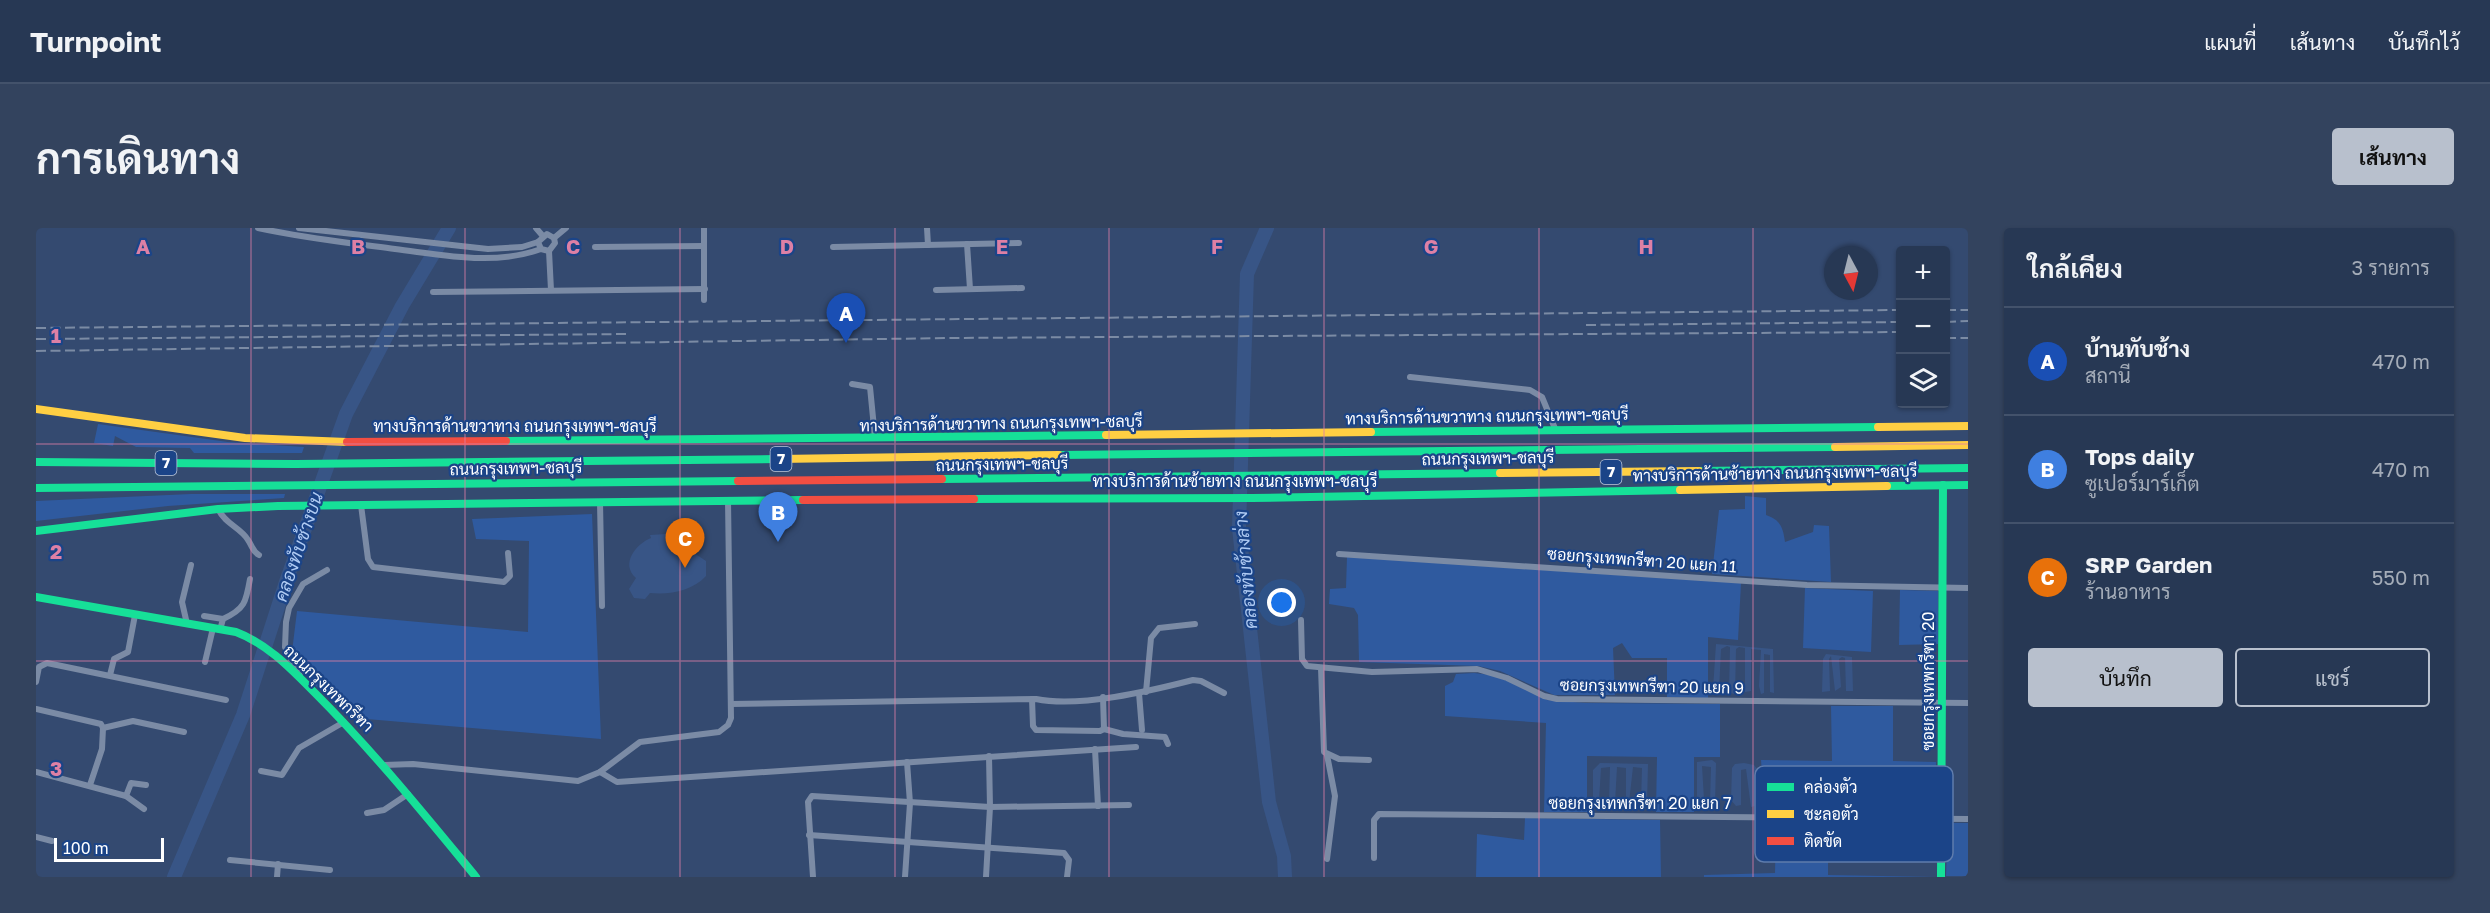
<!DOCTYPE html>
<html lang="th">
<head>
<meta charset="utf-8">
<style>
	body { margin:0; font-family:"Golos Text",Sarabun,sans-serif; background:#33435e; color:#f1f3f6 }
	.controls { position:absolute; right:18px; top:18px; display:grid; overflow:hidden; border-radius:6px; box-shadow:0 2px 4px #0004 }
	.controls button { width:54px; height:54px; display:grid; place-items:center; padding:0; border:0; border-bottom:2px solid #43526b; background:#273854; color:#f1f3f6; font:30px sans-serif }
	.compass { position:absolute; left:1788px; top:18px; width:54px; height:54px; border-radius:50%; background:#273854; box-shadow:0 2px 4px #0004; rotate:173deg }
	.scale { position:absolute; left:18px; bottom:15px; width:110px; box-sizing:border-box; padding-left:6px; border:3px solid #fff; border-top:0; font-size:16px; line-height:21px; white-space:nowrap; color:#fff; -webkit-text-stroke:4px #1b4488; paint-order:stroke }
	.you { position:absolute; left:1246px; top:375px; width:21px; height:21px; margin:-15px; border:4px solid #fff; border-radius:50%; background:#1a73e8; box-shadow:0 0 0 9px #1a73e833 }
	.badge { display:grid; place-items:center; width:39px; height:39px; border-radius:50%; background:#b8c0cd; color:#fff; font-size:20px; font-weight:700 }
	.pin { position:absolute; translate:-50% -50px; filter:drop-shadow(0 2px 3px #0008) }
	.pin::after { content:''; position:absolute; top:32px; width:21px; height:18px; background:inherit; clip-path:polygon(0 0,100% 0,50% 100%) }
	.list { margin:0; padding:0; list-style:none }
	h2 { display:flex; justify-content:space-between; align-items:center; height:78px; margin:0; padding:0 24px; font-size:26px }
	h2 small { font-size:20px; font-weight:400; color:#a4acb8 }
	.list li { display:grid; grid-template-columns:39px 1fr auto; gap:18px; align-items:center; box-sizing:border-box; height:108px; padding:0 24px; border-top:2px solid #43526b }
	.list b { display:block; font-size:22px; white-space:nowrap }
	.list p { margin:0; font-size:20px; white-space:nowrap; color:#a4acb8 }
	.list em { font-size:20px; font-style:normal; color:#a4acb8 }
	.actions { display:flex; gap:12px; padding:18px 24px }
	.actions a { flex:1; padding:14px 0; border:2px solid #b8c0cd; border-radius:6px; text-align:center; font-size:21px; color:#b8c0cd }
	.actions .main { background:#b8c0cd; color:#111 }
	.icon { flex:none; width:33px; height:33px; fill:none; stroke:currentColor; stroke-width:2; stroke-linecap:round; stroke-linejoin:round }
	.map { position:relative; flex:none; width:1932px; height:649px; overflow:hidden; border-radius:6px }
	header { display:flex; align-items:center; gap:36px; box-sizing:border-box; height:84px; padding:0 30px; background:#273854; border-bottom:2px solid #43526b }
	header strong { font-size:28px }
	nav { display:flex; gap:33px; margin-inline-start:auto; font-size:21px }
	.intro { display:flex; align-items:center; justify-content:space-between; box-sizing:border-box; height:144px; padding:0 36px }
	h1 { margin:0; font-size:42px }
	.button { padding:15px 27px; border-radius:6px; background:#b8c0cd; color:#111; font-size:21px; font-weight:700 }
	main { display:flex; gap:36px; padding:0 36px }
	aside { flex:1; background:#273854; border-radius:6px; box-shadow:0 2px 4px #0004 }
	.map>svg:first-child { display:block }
	.green { fill:#2f5a9f }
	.water { fill:#385586 }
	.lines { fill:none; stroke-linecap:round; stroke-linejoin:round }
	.river { stroke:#385586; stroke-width:14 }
	.street { stroke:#7b8ba5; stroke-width:6 }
	.fast { stroke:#16e098; stroke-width:8 }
	.slow { stroke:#ffcf43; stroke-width:8 }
	.jam { stroke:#f24e42; stroke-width:8 }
	.rail { stroke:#7b8ba4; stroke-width:2; stroke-dasharray:10 4.5; stroke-linecap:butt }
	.grid { fill:none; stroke:#dd80a5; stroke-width:1.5; stroke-opacity:0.55 }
	.labels { text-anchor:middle; stroke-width:4.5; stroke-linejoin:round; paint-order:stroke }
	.shield { fill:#1b4488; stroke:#bbc7db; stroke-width:1.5 }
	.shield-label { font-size:15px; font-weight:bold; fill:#fff }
	.street-label { font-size:16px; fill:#fff; stroke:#1b4488 }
	.water-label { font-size:18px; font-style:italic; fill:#b0cbf3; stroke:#1b4488 }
	.key { fill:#1b4488; stroke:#5f7cac; stroke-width:1.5 }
	.key-label { font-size:16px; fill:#fff }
	.grid-label { font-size:20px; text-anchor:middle; font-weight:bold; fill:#dd80a5; stroke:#1b4488; stroke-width:4.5; stroke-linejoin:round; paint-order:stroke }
</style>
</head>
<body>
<header>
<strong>Turnpoint</strong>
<nav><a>แผนที่</a><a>เส้นทาง</a><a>บันทึกไว้</a></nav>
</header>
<div class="intro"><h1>การเดินทาง</h1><a class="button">เส้นทาง</a></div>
<main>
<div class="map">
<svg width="1932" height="649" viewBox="0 0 1932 649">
	<rect width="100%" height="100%" fill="#344a70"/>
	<g class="green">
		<polygon points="62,196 192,214 268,219 266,225 158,225 154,220 100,219 79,208 77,218 58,215"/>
		<polygon points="155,266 249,266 248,270 132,278 0,293 0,273"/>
		<path d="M1709,268L1730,270V287C1745,292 1747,300 1749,314L1777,304L1778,297L1793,298L1795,354L1676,346L1683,282L1709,281Z"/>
		<polygon points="556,286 565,511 319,490 275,454 256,424 261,383 492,404 493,313 440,311 436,291"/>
		<polygon points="1311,329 1705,355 1702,412 1672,409 1672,470 1631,469 1631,430 1596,430 1586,415 1577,420 1579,467 1518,467 1464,443 1442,438 1323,434 1322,387 1318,380 1293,376 1294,361 1310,360"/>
		<polygon points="1769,360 1837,363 1835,424 1767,420"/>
		<polygon points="1864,362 1902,363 1902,416 1863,417"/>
		<polygon points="1438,445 1455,447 1480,456 1511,472 1550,475 1684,476 1684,529 1658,529 1658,584 1620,584 1621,529 1551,528 1551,584 1508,584 1510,495 1409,488 1409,458 1417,454 1420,446"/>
		<polygon points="1795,478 1857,478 1857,533 1900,534 1899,587 1729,586 1725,532 1796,533"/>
		<polygon points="1489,590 1624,592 1625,649 1440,649 1441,606 1488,612"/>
		<polygon points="1912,595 1932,595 1932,648 1910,648"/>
		<polygon points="1740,596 1792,597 1792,647 1900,649 1668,649 1668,647 1739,645"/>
	</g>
	<g class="water">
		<path d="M630,306L645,308L658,316L655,323L670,333V348C656,363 634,367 614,365L609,371L598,370L593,361L600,350C584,336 600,316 615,310L614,307Z"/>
		<polygon points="1680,416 1737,421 1738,465 1734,464 1734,427 1728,426 1728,465 1725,466 1723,458 1725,422 1715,421 1715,463 1709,464 1709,420 1703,419 1700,421 1699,466 1693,465 1694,419 1691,418 1685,421 1683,464 1679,465 1677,461"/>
		<polygon points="1790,426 1816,429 1817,463 1810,463 1809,430 1806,429 1803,431 1805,459 1799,463 1795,428 1793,431 1794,463 1786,464 1787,431"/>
		<polygon points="1676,532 1680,535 1679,577 1674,574 1675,539 1666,538 1668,571 1663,578 1661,577 1661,534"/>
		<polygon points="1564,535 1612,536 1611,576 1605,575 1606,540 1597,539 1593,575 1590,576 1590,540 1581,539 1579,575 1573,576 1574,539 1565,540 1563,573 1557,574 1557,542"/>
		<polygon points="1708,535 1718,537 1721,541 1719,578 1715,579 1710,541 1705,542 1705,577 1700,578 1695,572 1696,540 1699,536"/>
	</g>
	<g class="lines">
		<g class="river">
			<polyline points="1231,0 1211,46 1203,300 1233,574 1248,628 1249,649"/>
			<polyline points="138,649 207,487 251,351 310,186 366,78 413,0"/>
		</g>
		<g class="street">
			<path d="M222,0C268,10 313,15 359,21C408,27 458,38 505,21"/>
			<polyline points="263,0 452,21 486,19 502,14"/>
			<polyline points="500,0 506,7"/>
			<polyline points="668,0 668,72"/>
			<polyline points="891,0 892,17"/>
			<polyline points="518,10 530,0"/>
			<polyline points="931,16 934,61"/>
			<polyline points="559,19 668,18"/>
			<polyline points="797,19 983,15"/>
			<polyline points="513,23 505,21 502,14 511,6 518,10 519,15 513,23 515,62"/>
			<polyline points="900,62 986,60"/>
			<polyline points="397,64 669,61"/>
			<polyline points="1374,149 1494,162 1506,169 1520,203"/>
			<polyline points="816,156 834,159 839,210"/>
			<polyline points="564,274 566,378"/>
			<polyline points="325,277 332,331 337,339 468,354 474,348 472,325"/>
			<path d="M182,281C190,297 204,299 212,312C217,319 216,323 223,327"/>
			<polyline points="1303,326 1771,357 1932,360"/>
			<polyline points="168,388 187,391"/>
			<polyline points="1265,392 1266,431 1271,438 1336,444 1441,441 1471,450 1508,468 1521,471 1932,475"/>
			<polyline points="151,396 146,374 155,337"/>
			<path d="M184,402L187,391C209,381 210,374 214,351"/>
			<polyline points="169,434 177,400"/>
			<polyline points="1285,440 1288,524 1303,531 1333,532"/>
			<polyline points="74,447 78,431 92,424 99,387"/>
			<polyline points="264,448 249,419 250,394 253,380 267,356 291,342"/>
			<polyline points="0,454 3,439 11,435 190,472"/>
			<polyline points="1110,464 1115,410 1123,400 1159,396"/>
			<polyline points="1103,465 1106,502"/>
			<polyline points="996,471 997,498 1000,502 1064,503 1068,501 1067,469"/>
			<path d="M695,476L1000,471C1043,480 1114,463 1157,452L1165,453L1188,465"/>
			<polyline points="0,481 65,496 67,500"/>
			<polyline points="67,500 97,493 148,504"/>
			<polyline points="1068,501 1087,506 1129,509 1132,516"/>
			<polyline points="1059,521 1062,578"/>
			<polyline points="1291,527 1299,568 1291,631"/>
			<polyline points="348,537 377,536 542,553 564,544 604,514 683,504 692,497 695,490 692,272"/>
			<polyline points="225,543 246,547 263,520 308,494"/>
			<polyline points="0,544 90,568 108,581"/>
			<polyline points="564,544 581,554 1100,519"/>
			<polyline points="54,557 66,521 67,500"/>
			<polyline points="90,568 95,555 110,557"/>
			<polyline points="331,585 348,582 372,566"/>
			<polyline points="773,607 1028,625 1033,632 1031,649"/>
			<polyline points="0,609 16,613"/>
			<polyline points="1338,630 1338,592 1343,586 1932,591"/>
			<polyline points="194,632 294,642"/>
			<polyline points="241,649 242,636"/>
			<polyline points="777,649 772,574 776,568 954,579 1093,577"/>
			<polyline points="869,649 874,575 871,534"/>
			<polyline points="950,649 954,579 953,528"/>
		</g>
		<g class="fast">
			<polyline points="1335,204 1842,199"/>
			<polyline points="470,213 1070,207"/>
			<polyline points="1023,227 1799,219"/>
			<polyline points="0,234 260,236 742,231"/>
			<polyline points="1663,243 1932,240"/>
			<polyline points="906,251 1464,245"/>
			<polyline points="1851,258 1932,257"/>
			<polyline points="0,260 702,253"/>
			<polyline points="938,271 1216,270 1644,262"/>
			<polyline points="0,303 182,281 242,278 767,272"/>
			<path d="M0,369L200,404C232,416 256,442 279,465C337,523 388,586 440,649"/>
			<polyline points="1905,649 1907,257"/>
		</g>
		<g class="slow">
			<polyline points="0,181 209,210 311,214"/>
			<polyline points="1842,199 1932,198"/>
			<polyline points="1070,207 1335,204"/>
			<polyline points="1799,219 1932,217"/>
			<polyline points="742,231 1023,227"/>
			<polyline points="1464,245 1663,243"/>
			<polyline points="1644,262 1851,258"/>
		</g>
		<g class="jam">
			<polyline points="311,214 470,213"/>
			<polyline points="702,253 906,251"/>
			<polyline points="767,272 938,271"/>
		</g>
		<g class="rail">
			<polyline points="1910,82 1932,82"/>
			<polyline points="1910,94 1932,93"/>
			<polyline points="1550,97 1864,94"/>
			<polyline points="0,100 1864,82"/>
			<polyline points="1910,110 1932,110"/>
			<polyline points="0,111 593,106"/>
			<polyline points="0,123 916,110 1864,104"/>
		</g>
	</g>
	<path class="grid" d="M215,0V649M429,0V649M644,0V649M859,0V649M1073,0V649M1288,0V649M1503,0V649M1717,0V649M0,216H1932M0,433H1932"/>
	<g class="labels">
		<g class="shield">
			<rect x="734.5" y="219" width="21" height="24" rx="4.5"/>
			<rect x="119.5" y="223" width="21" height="24" rx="4.5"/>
			<rect x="1564.5" y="232" width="21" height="24" rx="4.5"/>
		</g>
		<g class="shield-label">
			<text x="745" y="236">7</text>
			<text x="130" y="240">7</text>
			<text x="1575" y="249">7</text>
		</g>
		<g class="street-label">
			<text transform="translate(1451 188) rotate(-1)" y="6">ทางบริการด้านขวาทาง ถนนกรุงเทพฯ-ชลบุรี</text>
			<text transform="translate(965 195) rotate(-1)" y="6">ทางบริการด้านขวาทาง ถนนกรุงเทพฯ-ชลบุรี</text>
			<text x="479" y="204">ทางบริการด้านขวาทาง ถนนกรุงเทพฯ-ชลบุรี</text>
			<text transform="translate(1452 230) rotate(-1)" y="6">ถนนกรุงเทพฯ-ชลบุรี</text>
			<text transform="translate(966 236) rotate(-1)" y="6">ถนนกรุงเทพฯ-ชลบุรี</text>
			<text transform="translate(480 240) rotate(-1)" y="6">ถนนกรุงเทพฯ-ชลบุรี</text>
			<text transform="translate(1739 245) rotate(-1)" y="6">ทางบริการด้านซ้ายทาง ถนนกรุงเทพฯ-ชลบุรี</text>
			<text x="1199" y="259">ทางบริการด้านซ้ายทาง ถนนกรุงเทพฯ-ชลบุรี</text>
			<text transform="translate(1606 332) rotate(4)" y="6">ซอยกรุงเทพกรีฑา 20 แยก 11</text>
			<text transform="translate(1892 453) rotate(-90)" y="6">ซอยกรุงเทพกรีฑา 20</text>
			<text transform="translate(1616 458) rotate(1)" y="6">ซอยกรุงเทพกรีฑา 20 แยก 9</text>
			<text transform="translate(293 460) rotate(44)" y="6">ถนนกรุงเทพกรีฑา</text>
			<text x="1604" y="581">ซอยกรุงเทพกรีฑา 20 แยก 7</text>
		</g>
		<g class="water-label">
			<text transform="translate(263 319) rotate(-71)" y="6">คลองทับช้างบน</text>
			<text transform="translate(1210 342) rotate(-95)" y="6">คลองทับช้างล่าง</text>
		</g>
	</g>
	<rect x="1719" y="538" width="198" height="96" rx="9" class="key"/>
	<rect x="1731" y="555" width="27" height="8" fill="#16e098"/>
	<rect x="1731" y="582" width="27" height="8" fill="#ffcf43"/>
	<rect x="1731" y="609" width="27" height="8" fill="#f24e42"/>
	<g class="key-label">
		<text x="1768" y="565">คล่องตัว</text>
		<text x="1768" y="592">ชะลอตัว</text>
		<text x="1768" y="619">ติดขัด</text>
	</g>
	<g class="grid-label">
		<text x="107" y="26">A</text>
		<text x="322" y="26">B</text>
		<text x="537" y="26">C</text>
		<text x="751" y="26">D</text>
		<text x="966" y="26">E</text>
		<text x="1181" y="26">F</text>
		<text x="1395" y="26">G</text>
		<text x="1610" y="26">H</text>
		<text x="20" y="115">1</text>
		<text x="20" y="331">2</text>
		<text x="20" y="548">3</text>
	</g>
</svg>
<div class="controls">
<button>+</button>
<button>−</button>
<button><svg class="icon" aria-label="layers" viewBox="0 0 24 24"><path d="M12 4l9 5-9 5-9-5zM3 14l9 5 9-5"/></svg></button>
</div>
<svg class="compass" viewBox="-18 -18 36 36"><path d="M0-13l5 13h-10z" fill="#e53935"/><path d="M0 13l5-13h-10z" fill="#a4acb8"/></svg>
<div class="scale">100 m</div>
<div class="you"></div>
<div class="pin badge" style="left:810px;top:115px;background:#1a4fb4">A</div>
<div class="pin badge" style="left:742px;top:314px;background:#3f7fe0">B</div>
<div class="pin badge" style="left:649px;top:340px;background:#e8710a">C</div>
</div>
<aside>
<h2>ใกล้เคียง<small>3 รายการ</small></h2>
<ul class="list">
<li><span class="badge" style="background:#1a4fb4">A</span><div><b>บ้านทับช้าง</b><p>สถานี</p></div><em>470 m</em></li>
<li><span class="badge" style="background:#3f7fe0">B</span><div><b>Tops daily</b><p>ซูเปอร์มาร์เก็ต</p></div><em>470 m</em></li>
<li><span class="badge" style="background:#e8710a">C</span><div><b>SRP Garden</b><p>ร้านอาหาร</p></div><em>550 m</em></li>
</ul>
<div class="actions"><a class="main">บันทึก</a><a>แชร์</a></div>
</aside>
</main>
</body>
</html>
